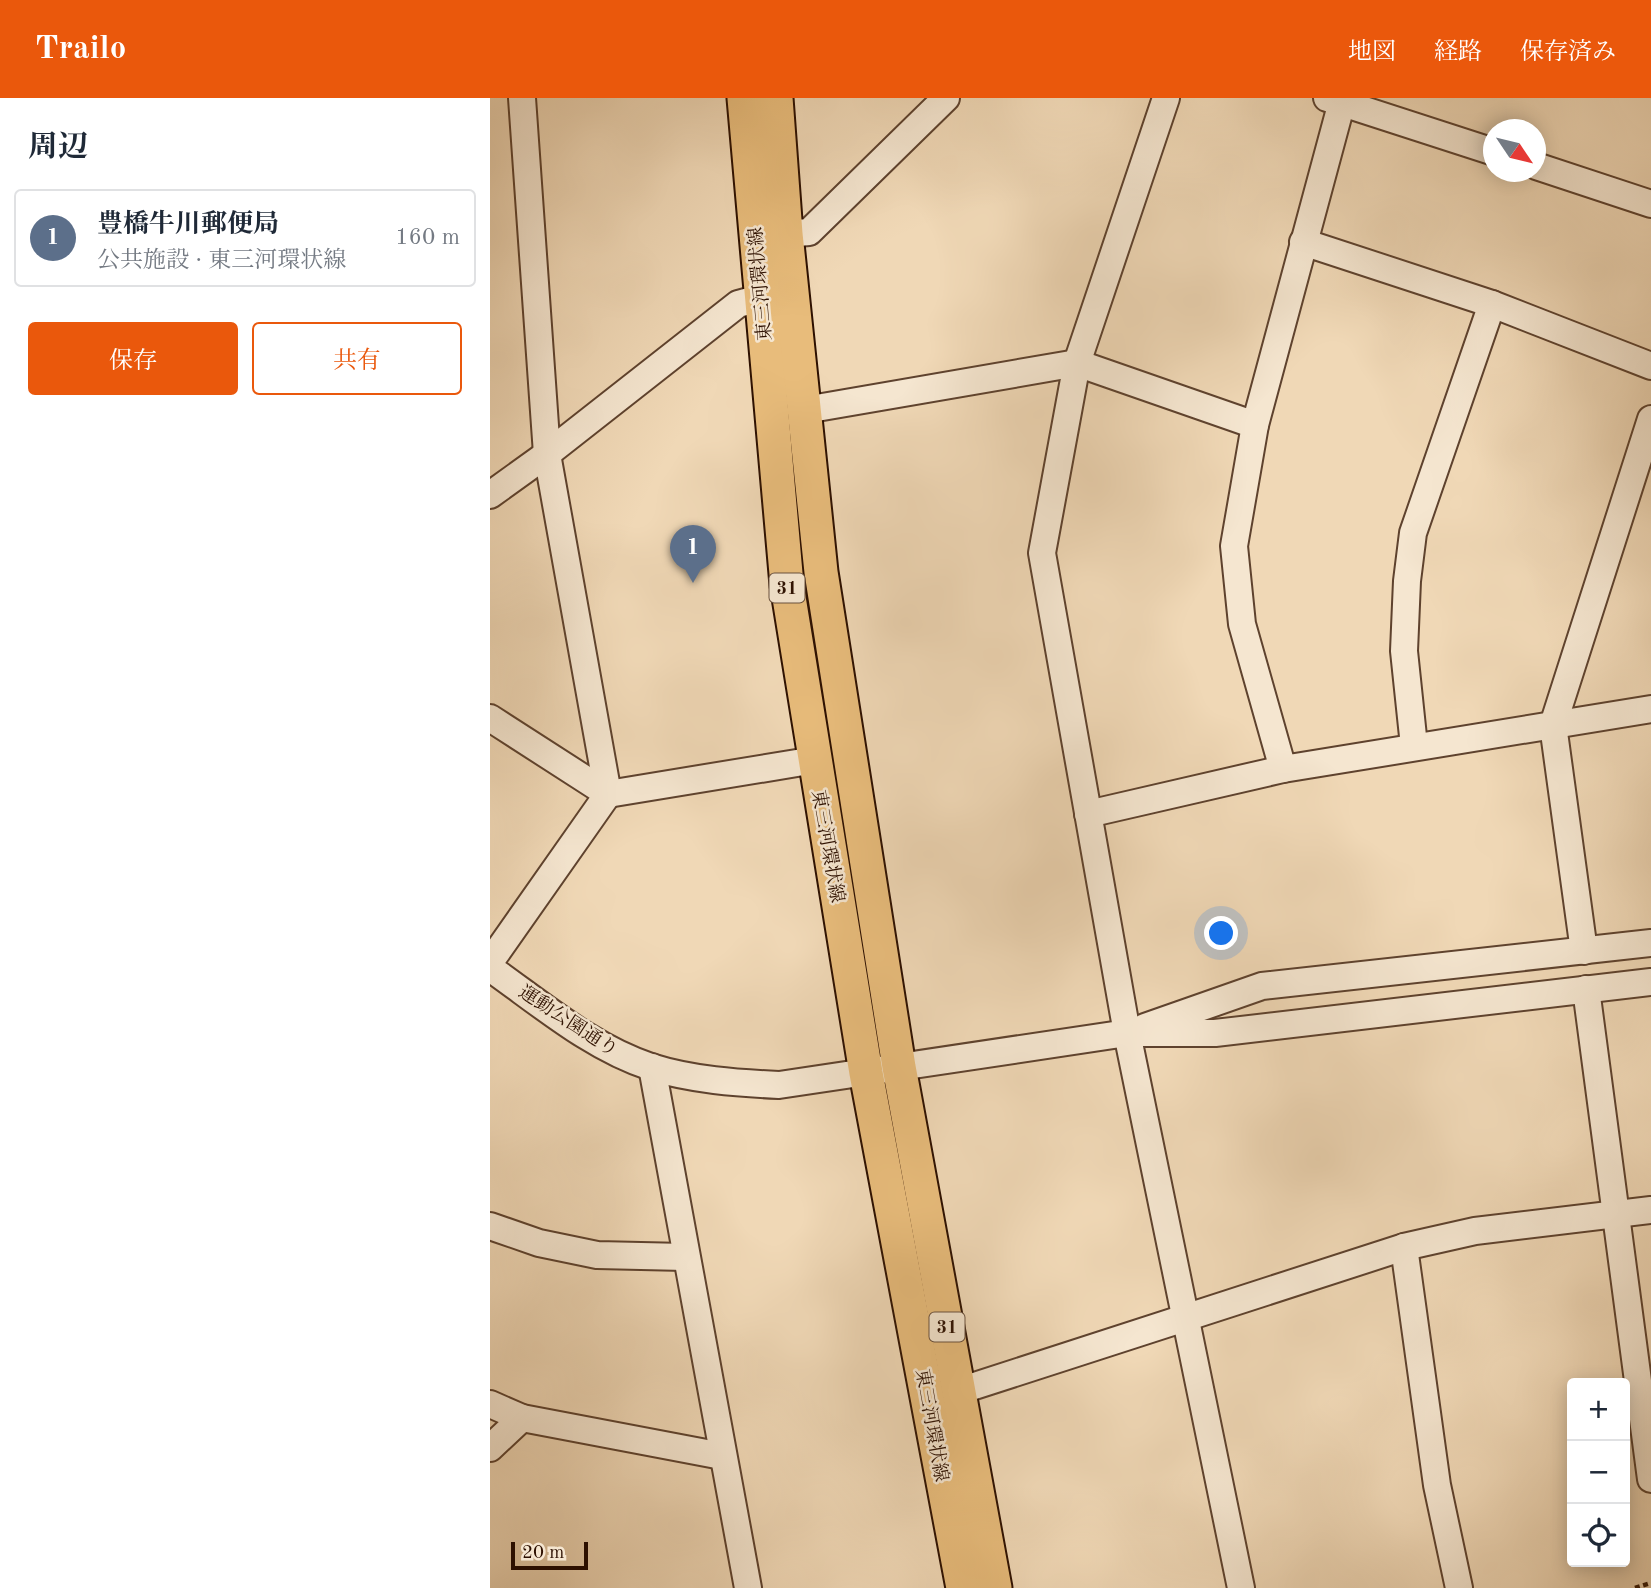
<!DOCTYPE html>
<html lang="ja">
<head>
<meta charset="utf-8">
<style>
	body { margin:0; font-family:"Old Standard TT","Noto Serif JP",serif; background:#f6f6f7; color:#1f2937 }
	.controls { position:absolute; right:21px; bottom:21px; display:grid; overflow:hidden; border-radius:7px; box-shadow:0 4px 18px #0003 }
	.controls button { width:63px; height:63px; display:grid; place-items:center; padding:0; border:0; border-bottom:2px solid #e0e1e3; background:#fff; color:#1f2937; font:35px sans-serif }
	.compass { position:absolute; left:993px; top:21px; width:63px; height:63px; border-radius:50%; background:#fff; box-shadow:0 4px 18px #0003; rotate:125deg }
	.scale { position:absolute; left:21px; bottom:18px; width:77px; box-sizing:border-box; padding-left:7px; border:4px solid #2d1000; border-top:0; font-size:19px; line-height:24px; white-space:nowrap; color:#2d1000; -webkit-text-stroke:5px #f5e6d0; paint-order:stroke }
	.you { position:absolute; left:732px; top:836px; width:24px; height:24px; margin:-18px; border:5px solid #fff; border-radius:50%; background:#1a73e8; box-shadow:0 0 0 10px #1a73e833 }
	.badge { display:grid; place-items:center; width:46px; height:46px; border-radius:50%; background:#ea580c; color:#fff; font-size:23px; font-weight:700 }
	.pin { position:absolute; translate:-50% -58px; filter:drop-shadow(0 2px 4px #0008) }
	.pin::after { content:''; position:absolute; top:37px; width:24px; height:21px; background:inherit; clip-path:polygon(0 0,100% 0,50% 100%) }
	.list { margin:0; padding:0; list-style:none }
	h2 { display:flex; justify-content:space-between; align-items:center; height:91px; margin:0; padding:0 28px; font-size:30px }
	h2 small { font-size:23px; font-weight:400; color:#747a83 }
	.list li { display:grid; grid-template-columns:46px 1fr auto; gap:21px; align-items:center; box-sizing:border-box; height:98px; margin:0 14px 14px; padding:0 14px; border:2px solid #e0e1e3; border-radius:7px }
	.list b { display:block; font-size:26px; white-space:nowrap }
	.list p { margin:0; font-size:23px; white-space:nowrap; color:#747a83 }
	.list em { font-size:23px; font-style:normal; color:#747a83 }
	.actions { display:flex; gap:14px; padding:21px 28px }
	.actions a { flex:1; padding:16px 0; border:2px solid #ea580c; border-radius:7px; text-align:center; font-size:24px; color:#ea580c }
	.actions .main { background:#ea580c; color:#fff }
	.icon { flex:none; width:38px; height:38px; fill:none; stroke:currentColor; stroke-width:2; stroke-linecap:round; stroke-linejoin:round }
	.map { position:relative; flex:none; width:1161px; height:1490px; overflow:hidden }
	header { display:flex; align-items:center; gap:42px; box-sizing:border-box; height:98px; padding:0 35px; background:#ea580c; color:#fff }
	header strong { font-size:33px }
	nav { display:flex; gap:38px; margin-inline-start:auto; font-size:24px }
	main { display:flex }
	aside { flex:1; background:#fff }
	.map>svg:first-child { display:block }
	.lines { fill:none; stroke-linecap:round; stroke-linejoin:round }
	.minor-casing { stroke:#5e422e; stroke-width:30 }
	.major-casing { stroke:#2d1000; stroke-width:37 }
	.path { stroke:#2d1000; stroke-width:4.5; stroke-dasharray:5 3.5; stroke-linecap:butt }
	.minor { stroke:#f5e6d0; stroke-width:26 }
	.major { stroke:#e8bc7b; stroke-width:33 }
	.labels { text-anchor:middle; stroke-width:5; stroke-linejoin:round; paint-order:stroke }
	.shield { fill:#f5e6d0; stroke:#69503e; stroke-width:2 }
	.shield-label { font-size:18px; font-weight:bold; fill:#2d1000 }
	.street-label { font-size:19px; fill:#2d1000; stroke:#f5e6d0 }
</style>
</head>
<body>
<header>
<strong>Trailo</strong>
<nav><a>地図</a><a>経路</a><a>保存済み</a></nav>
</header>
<main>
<aside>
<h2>周辺<small></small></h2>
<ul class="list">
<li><span class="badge" style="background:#5c6f8a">1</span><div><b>豊橋牛川郵便局</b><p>公共施設 · 東三河環状線</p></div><em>160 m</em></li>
</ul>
<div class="actions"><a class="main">保存</a><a>共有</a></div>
</aside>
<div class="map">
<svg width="1161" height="1490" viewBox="0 0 1161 1490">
	<rect width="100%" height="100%" fill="#f0d8b6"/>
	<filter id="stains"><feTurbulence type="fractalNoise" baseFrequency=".00286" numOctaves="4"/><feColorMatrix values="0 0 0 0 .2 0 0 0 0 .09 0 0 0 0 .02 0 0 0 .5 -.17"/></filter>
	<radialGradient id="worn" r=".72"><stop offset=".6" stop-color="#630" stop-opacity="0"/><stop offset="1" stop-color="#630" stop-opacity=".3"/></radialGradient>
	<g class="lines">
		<defs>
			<g id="minor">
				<polyline points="676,0 587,265 552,455 637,935 751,1490"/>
				<polyline points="837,0 1004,54"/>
				<polyline points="853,0 765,327 744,448 752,526 793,671 1161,611"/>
				<polyline points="1046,68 1161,106"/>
				<polyline points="296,136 319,134 456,0"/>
				<polyline points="813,144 1002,206 1161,268"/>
				<polyline points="315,312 587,265 765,327"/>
				<polyline points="0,397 57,356 248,206 270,200"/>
				<polyline points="0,620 118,696 325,662"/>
				<polyline points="924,648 914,553 917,483 923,435 1002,206"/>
				<polyline points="598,716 793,671"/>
				<polyline points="1094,853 1063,627 1161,321"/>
				<polyline points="0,864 118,696 57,356 32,0"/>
				<path d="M0,870C51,906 102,950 161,969C202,982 247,985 289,987L637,935H725L1161,884"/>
				<polyline points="1096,891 1161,1381"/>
				<polyline points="655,929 772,888 1161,845"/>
				<polyline points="162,969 258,1490"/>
				<polyline points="0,1128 49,1145 107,1157 195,1159"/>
				<polyline points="914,1149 947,1387 969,1490"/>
				<polyline points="469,1293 914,1149 985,1133 1161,1112"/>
				<polyline points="0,1306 32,1320 232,1358"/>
				<polyline points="0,1350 32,1320"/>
			</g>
			<g id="major">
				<polyline points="254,0 297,487 376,975 473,1490"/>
				<polyline points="286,0 296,136 331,474 409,969 505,1490"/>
			</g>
		</defs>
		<use href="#minor" class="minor-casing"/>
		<use href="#major" class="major-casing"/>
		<polyline class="path" points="1145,1490 1161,1485"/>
		<use href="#minor" class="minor"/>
		<use href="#major" class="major"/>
	</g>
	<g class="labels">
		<g class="shield">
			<rect x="279.5" y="475.5" width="35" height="29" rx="5"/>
			<rect x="439.5" y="1214.5" width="35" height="29" rx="5"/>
		</g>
		<g class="shield-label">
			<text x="297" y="496">31</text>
			<text x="457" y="1235">31</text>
		</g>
		<g class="street-label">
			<text transform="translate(269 186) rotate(-95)" y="7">東三河環状線</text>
			<text transform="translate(339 748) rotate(80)" y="7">東三河環状線</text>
			<text transform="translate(79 922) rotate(33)" y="7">運動公園通り</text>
			<text transform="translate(443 1327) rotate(80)" y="7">東三河環状線</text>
		</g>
	</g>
	<rect width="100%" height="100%" filter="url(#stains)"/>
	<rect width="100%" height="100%" fill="url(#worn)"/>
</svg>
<div class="controls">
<button>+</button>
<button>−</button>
<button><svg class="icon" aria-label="locate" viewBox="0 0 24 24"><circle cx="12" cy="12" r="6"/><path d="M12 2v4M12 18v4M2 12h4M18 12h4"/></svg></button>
</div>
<svg class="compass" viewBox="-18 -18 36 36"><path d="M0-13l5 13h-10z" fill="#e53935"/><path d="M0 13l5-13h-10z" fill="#747a83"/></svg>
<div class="scale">20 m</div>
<div class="you"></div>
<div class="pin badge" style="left:203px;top:485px;background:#5c6f8a">1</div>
</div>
</main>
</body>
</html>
